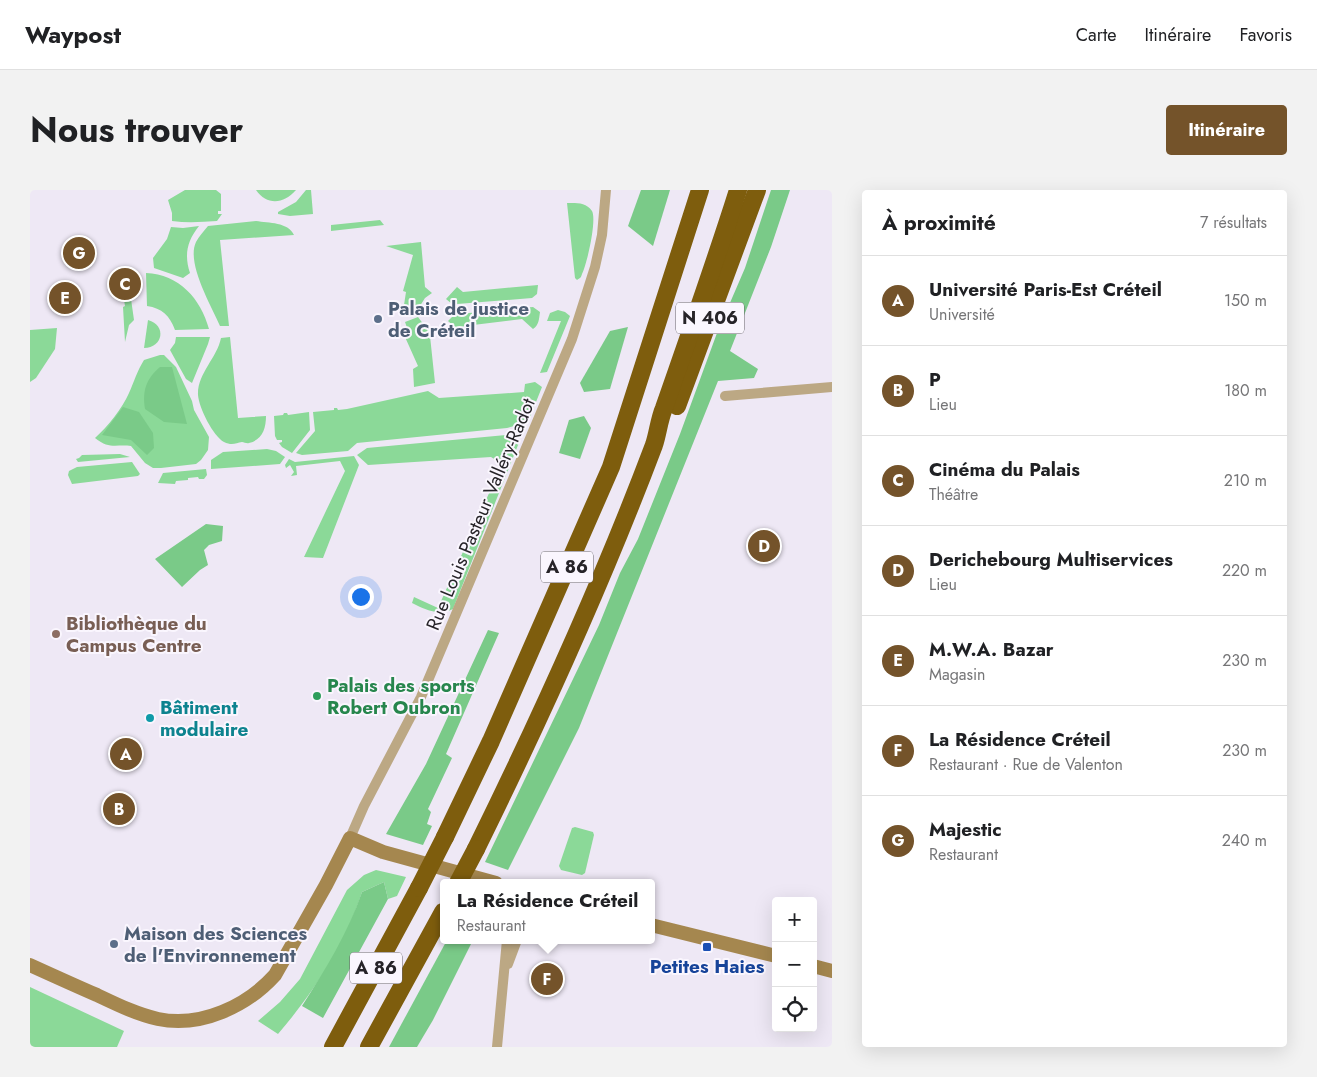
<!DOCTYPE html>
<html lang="fr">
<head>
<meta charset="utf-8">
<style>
	body { margin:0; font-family:Jost,sans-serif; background:#f2f2f2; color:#202124 }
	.controls { position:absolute; right:15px; bottom:15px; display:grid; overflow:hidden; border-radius:5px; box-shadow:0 5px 20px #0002 }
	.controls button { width:45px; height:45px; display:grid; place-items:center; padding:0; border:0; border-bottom:1px solid #e0e0e0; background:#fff; color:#202124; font:25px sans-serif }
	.you { position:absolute; left:330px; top:406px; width:18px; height:18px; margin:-12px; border:4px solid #fff; border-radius:50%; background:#1a73e8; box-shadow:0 0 0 8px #1a73e833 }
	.badge { display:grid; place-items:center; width:32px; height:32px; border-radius:50%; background:#74532a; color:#fff; font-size:16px; font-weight:700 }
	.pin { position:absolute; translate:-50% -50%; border:2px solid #fff; box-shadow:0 1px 5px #0006 }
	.popup { position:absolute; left:410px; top:689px; width:215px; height:65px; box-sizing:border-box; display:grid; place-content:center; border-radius:5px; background:#fff; filter:drop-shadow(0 1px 4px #0005); font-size:16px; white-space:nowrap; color:#757577 }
	.popup b { font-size:19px; color:#202124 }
	.popup::after { content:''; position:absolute; left:50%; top:100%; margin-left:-10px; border:10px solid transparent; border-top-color:#fff }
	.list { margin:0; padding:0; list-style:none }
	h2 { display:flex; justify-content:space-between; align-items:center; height:65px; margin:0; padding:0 20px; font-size:21px }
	h2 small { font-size:16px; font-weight:400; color:#757577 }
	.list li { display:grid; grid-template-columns:32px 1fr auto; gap:15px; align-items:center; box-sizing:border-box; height:90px; padding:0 20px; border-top:1px solid #e0e0e0 }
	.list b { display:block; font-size:19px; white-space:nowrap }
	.list p { margin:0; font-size:16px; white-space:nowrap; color:#757577 }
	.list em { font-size:16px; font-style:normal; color:#757577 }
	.icon { flex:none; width:28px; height:28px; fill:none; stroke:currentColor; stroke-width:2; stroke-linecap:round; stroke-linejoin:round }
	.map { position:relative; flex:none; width:802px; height:857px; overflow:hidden; border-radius:5px }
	header { display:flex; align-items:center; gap:30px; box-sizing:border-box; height:70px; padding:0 25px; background:#fff; border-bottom:1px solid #e0e0e0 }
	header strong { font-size:24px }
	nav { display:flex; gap:28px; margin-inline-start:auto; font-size:18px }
	.intro { display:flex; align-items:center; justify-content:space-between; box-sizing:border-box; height:120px; padding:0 30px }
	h1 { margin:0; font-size:35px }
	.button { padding:12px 22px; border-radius:5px; background:#74532a; color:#fff; font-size:18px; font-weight:700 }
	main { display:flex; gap:30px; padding:0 30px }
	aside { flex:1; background:#fff; border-radius:5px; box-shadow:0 5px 20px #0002 }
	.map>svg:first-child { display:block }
	.green { fill:#8bd998 }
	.forest { fill:#7aca88 }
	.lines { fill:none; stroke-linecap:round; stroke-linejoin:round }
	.street { stroke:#bca884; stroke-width:10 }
	.secondary { stroke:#a5874f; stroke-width:14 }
	.highway { stroke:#7e5d0d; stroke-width:18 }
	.highway-bridge { stroke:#7e5d0d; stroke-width:18 }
	.service-dot { fill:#5c6f8a; stroke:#faf6fe; stroke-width:2 }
	.education-dot { fill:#8d6e63; stroke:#faf6fe; stroke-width:2 }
	.leisure-dot { fill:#2e9e5b; stroke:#faf6fe; stroke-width:2 }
	.culture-dot { fill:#0f9aa8; stroke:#faf6fe; stroke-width:2 }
	.transit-dot { fill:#1a4fb4; stroke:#faf6fe; stroke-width:2 }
	.labels { text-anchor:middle; stroke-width:4; stroke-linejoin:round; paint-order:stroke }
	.shield { fill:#faf6fe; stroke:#666369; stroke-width:1 }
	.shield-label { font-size:18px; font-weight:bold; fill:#272429 }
	.service-label { font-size:19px; font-weight:bold; fill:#4e5e75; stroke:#faf6fe; text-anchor:start }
	.street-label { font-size:19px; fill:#272429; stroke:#faf6fe }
	.education-label { font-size:19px; font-weight:bold; fill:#785e54; stroke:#faf6fe; text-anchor:start }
	.leisure-label { font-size:19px; font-weight:bold; fill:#27864d; stroke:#faf6fe; text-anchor:start }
	.culture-label { font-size:19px; font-weight:bold; fill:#0d838f; stroke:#faf6fe; text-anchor:start }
	.transit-label { font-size:19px; font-weight:bold; fill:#164399; stroke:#faf6fe }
</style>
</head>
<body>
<header>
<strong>Waypost</strong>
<nav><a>Carte</a><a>Itinéraire</a><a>Favoris</a></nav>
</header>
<div class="intro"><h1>Nous trouver</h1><a class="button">Itinéraire</a></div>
<main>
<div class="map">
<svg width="802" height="857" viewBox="0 0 802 857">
	<rect width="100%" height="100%" fill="#eee8f5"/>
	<g class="green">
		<path d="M155,0H186L191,4V21H188V24H192L187,31C172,32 157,33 142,31V23L138,10Z"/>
		<path d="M226,0H266C254,14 237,16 226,0Z"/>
		<polygon points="276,0 281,0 283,24 260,26 248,24 248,22 266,12"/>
		<path d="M537,13C546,13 556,12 562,21C567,30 557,74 552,84C551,88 550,88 547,90L545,88Z"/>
		<polygon points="350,30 354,35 301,41 301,35"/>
		<path d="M226,31C239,33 258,32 264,45L190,50L199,136H190C181,115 156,73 166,52C169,46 174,41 178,36Z"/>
		<path d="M169,36C157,51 154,65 160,83L153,88L124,78L123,68L137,49L141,37L153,38Z"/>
		<polygon points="391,52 395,97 402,103 395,108 388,119 374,115 376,102 373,101 383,65 356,56"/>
		<path d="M116,83C149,84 171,109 179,139L145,140C140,126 132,118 117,116Z"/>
		<polygon points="508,95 507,104 502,108 427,114 422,114 416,109 427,97 433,102"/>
		<polygon points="101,109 104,130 99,135 95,152 93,117 95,116 94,110"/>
		<path d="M503,117L510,122C509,129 509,135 503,139L492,129L435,136L426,138L418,131L422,127L428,124Z"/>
		<polygon points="528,120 535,122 540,126 517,182 510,183 531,131 517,131 520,123"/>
		<polygon points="388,127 394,135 406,138 400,146 405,193 384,197 383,179 388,176 375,147 380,146 375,132"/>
		<path d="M118,130C137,135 133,158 114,158Z"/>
		<polygon points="27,138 25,159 6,188 0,192 0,140"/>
		<polygon points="146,147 180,147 178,154 162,193 156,189 140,160 145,153"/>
		<path d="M200,147L208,228L236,226C236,239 232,250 219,253C217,254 214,252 212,252C206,253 202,256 194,252C183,246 169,218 168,205C167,184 187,168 191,148Z"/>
		<path d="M130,165H134L146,177L162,211L164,220L179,247L178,260L171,270L166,274L131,278H123L115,273L101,256C86,254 80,260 65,248C78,236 92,219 99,203C104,192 107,181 114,170Z"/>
		<polygon points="505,192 512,197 498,232 477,238 327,253 318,261 272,265 266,263 285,241 283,222 304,220 304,218 307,218 308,220 317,219 398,201 409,208 494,202 495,194"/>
		<polygon points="279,222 280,240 262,263 252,257 249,253 252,252 252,250 247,250 245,246 244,226 253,225 254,223 257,223 258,225"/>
		<path d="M476,245L490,250L423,419C408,426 396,420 382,413L384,407L408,418L472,274L461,267L338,275L327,265L337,258Z"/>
		<polygon points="237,259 246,261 255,267 250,274 181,279 181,270 193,262"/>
		<polygon points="90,264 100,267 48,272 46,269 49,268 52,265"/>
		<polygon points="324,266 329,275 293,368 274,367 315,281 310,271 266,276 267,285 261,286 264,282 260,275 256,278 255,275 259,269 265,272"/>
		<polygon points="102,272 110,284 108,286 42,294 38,285 39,281 47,277"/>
		<polygon points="176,279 177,285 174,289 169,289 168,287 158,288 158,290 146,291 145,294 128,293 133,283"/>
		<polygon points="545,637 563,642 564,645 555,683 552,685 531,680 529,676 542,638"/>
		<path d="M346,680L376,687L367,706L358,709L354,692L332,702C315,755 284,802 248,844L228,831L250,812L270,789L317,700L334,685Z"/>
		<polygon points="0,797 94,841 87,857 0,857"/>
	</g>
	<g class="forest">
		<polygon points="611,0 640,0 623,56 598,36"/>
		<polygon points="741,0 760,0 741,57 700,161 728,179 724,188 688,191 549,538 478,680 455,672 569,435 590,383 608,349 650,244 687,143 715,78"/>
		<polygon points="598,137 580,199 554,202 550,193 580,141"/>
		<path d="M130,177H142L157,234L134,232L115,219C112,201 116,189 130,177Z"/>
		<polygon points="93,217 109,222 123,243 124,258 117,265 101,250 72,245"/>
		<polygon points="554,226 561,238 550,269 529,263 539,230"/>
		<polygon points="176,334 193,336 192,351 179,355 174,360 178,375 170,380 152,397 125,369"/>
		<polygon points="458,440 469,443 416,564 422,568 398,619 401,622 397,634 402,636 393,655 356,644 396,574"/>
		<path d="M354,692L358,709L293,828L272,816C295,780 318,743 332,702Z"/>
		<polygon points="417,750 443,750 403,830 387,857 359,857"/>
	</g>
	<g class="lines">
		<g class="street">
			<polyline points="695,206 802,197"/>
			<polyline points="320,648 334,616 391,507 542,149 565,77 572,45 576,0"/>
			<polyline points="478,774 487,750"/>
			<polyline points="467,857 477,750"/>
		</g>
		<g class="secondary">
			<polyline points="621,735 746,766"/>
			<path d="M0,775C22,785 44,795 67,805C86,814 106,824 128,829C171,838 217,816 245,785L296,695L320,648L353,662L466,693"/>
			<polyline points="783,776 802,781"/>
		</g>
		<g class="highway">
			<polyline points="647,216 727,0"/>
			<polyline points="415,647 461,551 581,277 670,0"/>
			<path d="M446,659C511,527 572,393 624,255C628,243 629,230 634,218C659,146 685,73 708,0"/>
			<polyline points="303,857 389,698"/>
			<polyline points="339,857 413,722"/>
		</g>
		<g class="highway-bridge">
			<polyline points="428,693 446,659"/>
			<polyline points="389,698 415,647"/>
		</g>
	</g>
	<g class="service-dot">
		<circle cx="348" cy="129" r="5"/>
		<circle cx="84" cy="754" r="5"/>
	</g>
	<circle class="education-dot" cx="26" cy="444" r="5"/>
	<circle class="leisure-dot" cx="287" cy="506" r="5"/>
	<circle class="culture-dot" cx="120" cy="528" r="5"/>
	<rect class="transit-dot" x="672" y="752" width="10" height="10" rx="2.5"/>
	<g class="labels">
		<g class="shield">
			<rect x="646" y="112.5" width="68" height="31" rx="4"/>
			<rect x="511" y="361.5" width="52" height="31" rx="4"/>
			<rect x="320" y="762.5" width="52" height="31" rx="4"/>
		</g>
		<g class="shield-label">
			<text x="680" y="134">N 406</text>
			<text x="537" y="383">A 86</text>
			<text x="346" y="784">A 86</text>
		</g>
		<g class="service-label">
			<text x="358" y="125">Palais de justice<tspan x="358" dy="22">de Créteil</tspan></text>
			<text x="94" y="750">Maison des Sciences<tspan x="94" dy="22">de l'Environnement</tspan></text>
		</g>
		<g class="street-label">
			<text transform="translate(450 324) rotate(-67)" y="7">Rue Louis Pasteur Valléry-Radot</text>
		</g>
		<g class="education-label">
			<text x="36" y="440">Bibliothèque du<tspan x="36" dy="22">Campus Centre</tspan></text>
		</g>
		<g class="leisure-label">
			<text x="297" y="502">Palais des sports<tspan x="297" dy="22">Robert Oubron</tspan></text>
		</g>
		<g class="culture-label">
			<text x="130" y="524">Bâtiment<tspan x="130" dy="22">modulaire</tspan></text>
		</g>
		<g class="transit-label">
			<text x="677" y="783">Petites Haies</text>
		</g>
	</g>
</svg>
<div class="controls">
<button>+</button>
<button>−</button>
<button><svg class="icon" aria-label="locate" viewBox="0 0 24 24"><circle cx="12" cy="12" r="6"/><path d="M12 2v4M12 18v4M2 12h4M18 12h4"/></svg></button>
</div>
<div class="you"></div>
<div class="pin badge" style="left:96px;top:564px">A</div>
<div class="pin badge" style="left:89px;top:619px">B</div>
<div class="pin badge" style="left:95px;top:94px">C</div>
<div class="pin badge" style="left:734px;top:356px">D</div>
<div class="pin badge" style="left:35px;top:108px">E</div>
<div class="pin badge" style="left:517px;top:789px">F</div>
<div class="popup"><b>La Résidence Créteil</b>Restaurant</div>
<div class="pin badge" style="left:49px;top:63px">G</div>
</div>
<aside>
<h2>À proximité<small>7 résultats</small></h2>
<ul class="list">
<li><span class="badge">A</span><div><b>Université Paris-Est Créteil</b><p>Université</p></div><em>150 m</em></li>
<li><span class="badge">B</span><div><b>P</b><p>Lieu</p></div><em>180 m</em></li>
<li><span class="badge">C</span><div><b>Cinéma du Palais</b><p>Théâtre</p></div><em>210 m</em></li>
<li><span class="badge">D</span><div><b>Derichebourg Multiservices</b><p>Lieu</p></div><em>220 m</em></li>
<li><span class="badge">E</span><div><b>M.W.A. Bazar</b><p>Magasin</p></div><em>230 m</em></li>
<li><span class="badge">F</span><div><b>La Résidence Créteil</b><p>Restaurant · Rue de Valenton</p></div><em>230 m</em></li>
<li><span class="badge">G</span><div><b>Majestic</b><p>Restaurant</p></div><em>240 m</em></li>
</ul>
</aside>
</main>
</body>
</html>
